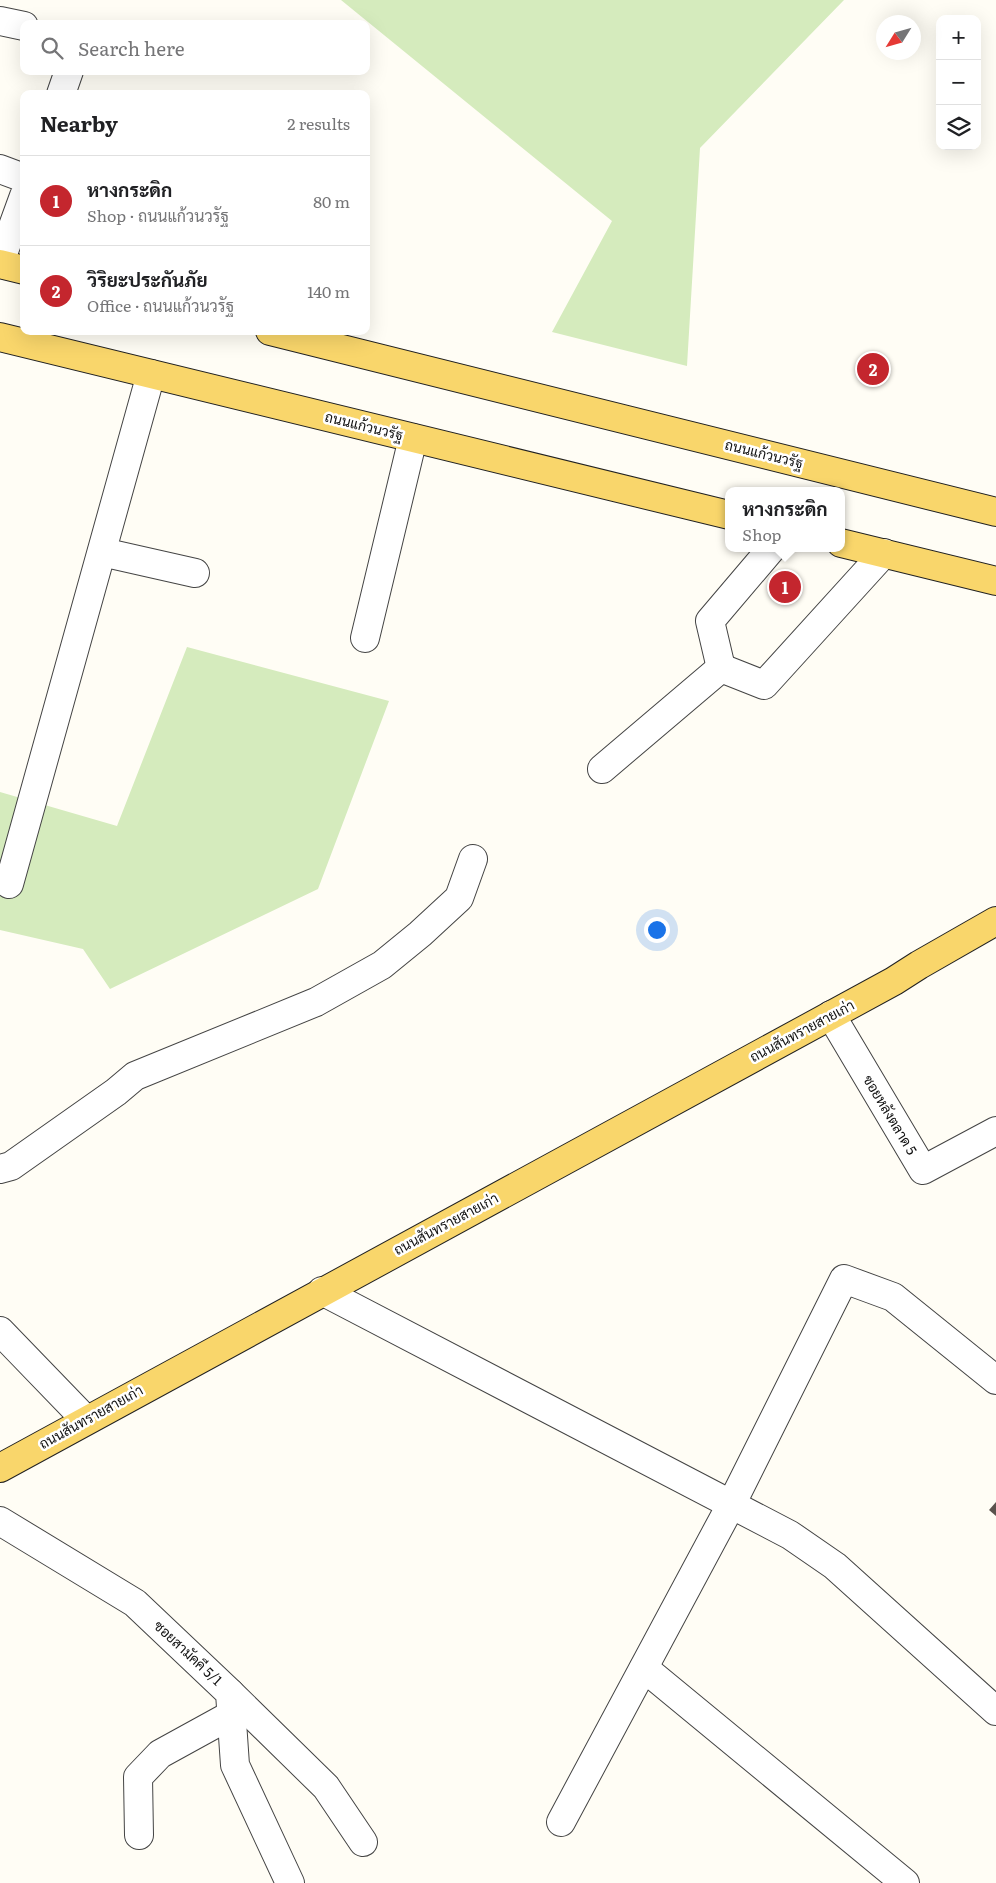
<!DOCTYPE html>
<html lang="en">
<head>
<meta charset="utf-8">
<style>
	body { margin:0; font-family:Literata,Sarabun,serif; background:#f2f2f2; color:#202124 }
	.controls { position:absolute; right:15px; top:15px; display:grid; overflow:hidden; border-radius:10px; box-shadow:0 5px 20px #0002 }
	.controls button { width:45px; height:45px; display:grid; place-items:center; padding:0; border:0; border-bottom:1px solid #e0e0e0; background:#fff; color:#202124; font:25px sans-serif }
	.compass { position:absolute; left:876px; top:15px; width:45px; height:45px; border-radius:50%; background:#fff; box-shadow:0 5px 20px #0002; rotate:233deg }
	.you { position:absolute; left:656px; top:929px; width:18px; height:18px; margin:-12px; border:4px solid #fff; border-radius:50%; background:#1a73e8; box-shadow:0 0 0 8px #1a73e833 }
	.badge { display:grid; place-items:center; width:32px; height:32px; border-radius:50%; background:#c4262e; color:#fff; font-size:16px; font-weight:700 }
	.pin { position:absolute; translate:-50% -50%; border:2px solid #fff; box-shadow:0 1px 5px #0006 }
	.popup { position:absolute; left:725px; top:487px; width:120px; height:65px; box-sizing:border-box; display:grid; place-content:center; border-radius:10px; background:#fff; filter:drop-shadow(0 1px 4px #0005); font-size:16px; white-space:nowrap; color:#757577 }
	.popup b { font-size:19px; color:#202124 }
	.popup::after { content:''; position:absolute; left:50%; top:100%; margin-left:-10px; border:10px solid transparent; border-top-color:#fff }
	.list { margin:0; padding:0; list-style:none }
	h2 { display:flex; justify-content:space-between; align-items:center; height:65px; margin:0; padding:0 20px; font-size:21px }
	h2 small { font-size:16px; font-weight:400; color:#757577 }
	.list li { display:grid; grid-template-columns:32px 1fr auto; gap:15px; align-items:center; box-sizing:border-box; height:90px; padding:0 20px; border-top:1px solid #e0e0e0 }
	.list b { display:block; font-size:19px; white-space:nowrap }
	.list p { margin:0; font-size:16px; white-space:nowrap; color:#757577 }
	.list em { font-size:16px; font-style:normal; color:#757577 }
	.icon { flex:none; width:28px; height:28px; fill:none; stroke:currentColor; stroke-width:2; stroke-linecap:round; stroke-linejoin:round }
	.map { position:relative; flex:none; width:996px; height:1883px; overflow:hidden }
	.search { position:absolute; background:#fff; box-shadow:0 5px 20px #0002; left:20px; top:20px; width:350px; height:55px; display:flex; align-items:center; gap:12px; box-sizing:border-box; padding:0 18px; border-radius:10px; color:#757577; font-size:19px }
	.panel { position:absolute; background:#fff; box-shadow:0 5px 20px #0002; left:20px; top:90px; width:350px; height:245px; border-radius:10px }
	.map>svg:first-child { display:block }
	.green { fill:#d5ebbd }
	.building { fill:#5a524d }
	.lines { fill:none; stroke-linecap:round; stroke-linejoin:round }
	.minor-casing { stroke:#444; stroke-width:30 }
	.major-casing { stroke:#222; stroke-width:30 }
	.minor { stroke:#fff; stroke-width:28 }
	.major { stroke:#f9d66b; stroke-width:28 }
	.labels { text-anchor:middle; stroke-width:5; stroke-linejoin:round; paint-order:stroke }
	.street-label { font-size:14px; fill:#111; stroke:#fff }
</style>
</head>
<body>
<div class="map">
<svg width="996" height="1883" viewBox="0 0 996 1883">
	<rect width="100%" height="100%" fill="#fffdf5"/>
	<g class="green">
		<polygon points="341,0 844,0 700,148 687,366 552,332 612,221"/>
		<polygon points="187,647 389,701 318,889 110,989 83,949 0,930 0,792 117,826"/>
	</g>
	<polygon class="building" points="996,1502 996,1516 989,1510"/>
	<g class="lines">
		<defs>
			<g id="minor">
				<polyline points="0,21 24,26"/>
				<polyline points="61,94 69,71"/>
				<polyline points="0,169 24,178"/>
				<polyline points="0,262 24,196"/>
				<polyline points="102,552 195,573"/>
				<polyline points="365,638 413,438"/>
				<polyline points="721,668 710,621 772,548"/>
				<polyline points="602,769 721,668 764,685 884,553"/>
				<polyline points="9,884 151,374"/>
				<polyline points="831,1015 923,1170 996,1131"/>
				<polyline points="0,1169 11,1166 116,1092 135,1076 316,1002 382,965 420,934 459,898 473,859"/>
				<polyline points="322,1291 790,1535 835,1566 996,1711"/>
				<polyline points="0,1331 86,1420"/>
				<polyline points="0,1521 135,1603 230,1693 235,1765 290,1883"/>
				<polyline points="644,1668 905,1883"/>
				<polyline points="230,1693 326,1787 363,1842"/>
				<polyline points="561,1822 732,1503 844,1279 893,1297 996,1380"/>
				<polyline points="139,1835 138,1777 160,1754 231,1715"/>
			</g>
			<g id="major">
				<polyline points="0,264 24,270"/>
				<polyline points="270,331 996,512"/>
				<polyline points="0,337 729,515"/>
				<polyline points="841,543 996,581"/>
				<polyline points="0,1468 894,981 919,965 996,921"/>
			</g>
		</defs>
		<use href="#minor" class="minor-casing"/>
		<use href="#major" class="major-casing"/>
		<use href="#minor" class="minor"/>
		<use href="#major" class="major"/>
	</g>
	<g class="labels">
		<g class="street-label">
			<text transform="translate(364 426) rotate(14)" y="5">ถนนแก้วนวรัฐ</text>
			<text transform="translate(764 454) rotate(14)" y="5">ถนนแก้วนวรัฐ</text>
			<text transform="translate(802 1031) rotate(-28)" y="5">ถนนสันทรายสายเก่า</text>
			<text transform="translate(890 1115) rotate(59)" y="5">ซอยหลังตลาด 5</text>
			<text transform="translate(446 1224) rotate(-28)" y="5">ถนนสันทรายสายเก่า</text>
			<text transform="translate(91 1417) rotate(-29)" y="5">ถนนสันทรายสายเก่า</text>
			<text transform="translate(188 1653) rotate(43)" y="5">ซอยสามัคคี 5/1</text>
		</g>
	</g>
</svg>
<div class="controls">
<button>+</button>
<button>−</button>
<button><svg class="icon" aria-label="layers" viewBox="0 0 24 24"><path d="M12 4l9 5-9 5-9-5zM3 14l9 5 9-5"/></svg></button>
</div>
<svg class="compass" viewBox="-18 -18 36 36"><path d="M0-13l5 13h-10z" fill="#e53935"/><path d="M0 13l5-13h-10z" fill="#757577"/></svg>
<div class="you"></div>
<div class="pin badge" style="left:785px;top:587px">1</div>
<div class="popup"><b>หางกระดิก</b>Shop</div>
<div class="pin badge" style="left:873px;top:369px">2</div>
<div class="search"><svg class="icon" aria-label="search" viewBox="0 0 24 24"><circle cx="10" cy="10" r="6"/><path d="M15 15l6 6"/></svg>Search here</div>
<section class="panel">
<h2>Nearby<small>2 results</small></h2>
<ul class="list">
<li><span class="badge">1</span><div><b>หางกระดิก</b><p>Shop · ถนนแก้วนวรัฐ</p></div><em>80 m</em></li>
<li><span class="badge">2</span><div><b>วิริยะประกันภัย</b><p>Office · ถนนแก้วนวรัฐ</p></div><em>140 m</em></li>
</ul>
</section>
</div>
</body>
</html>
